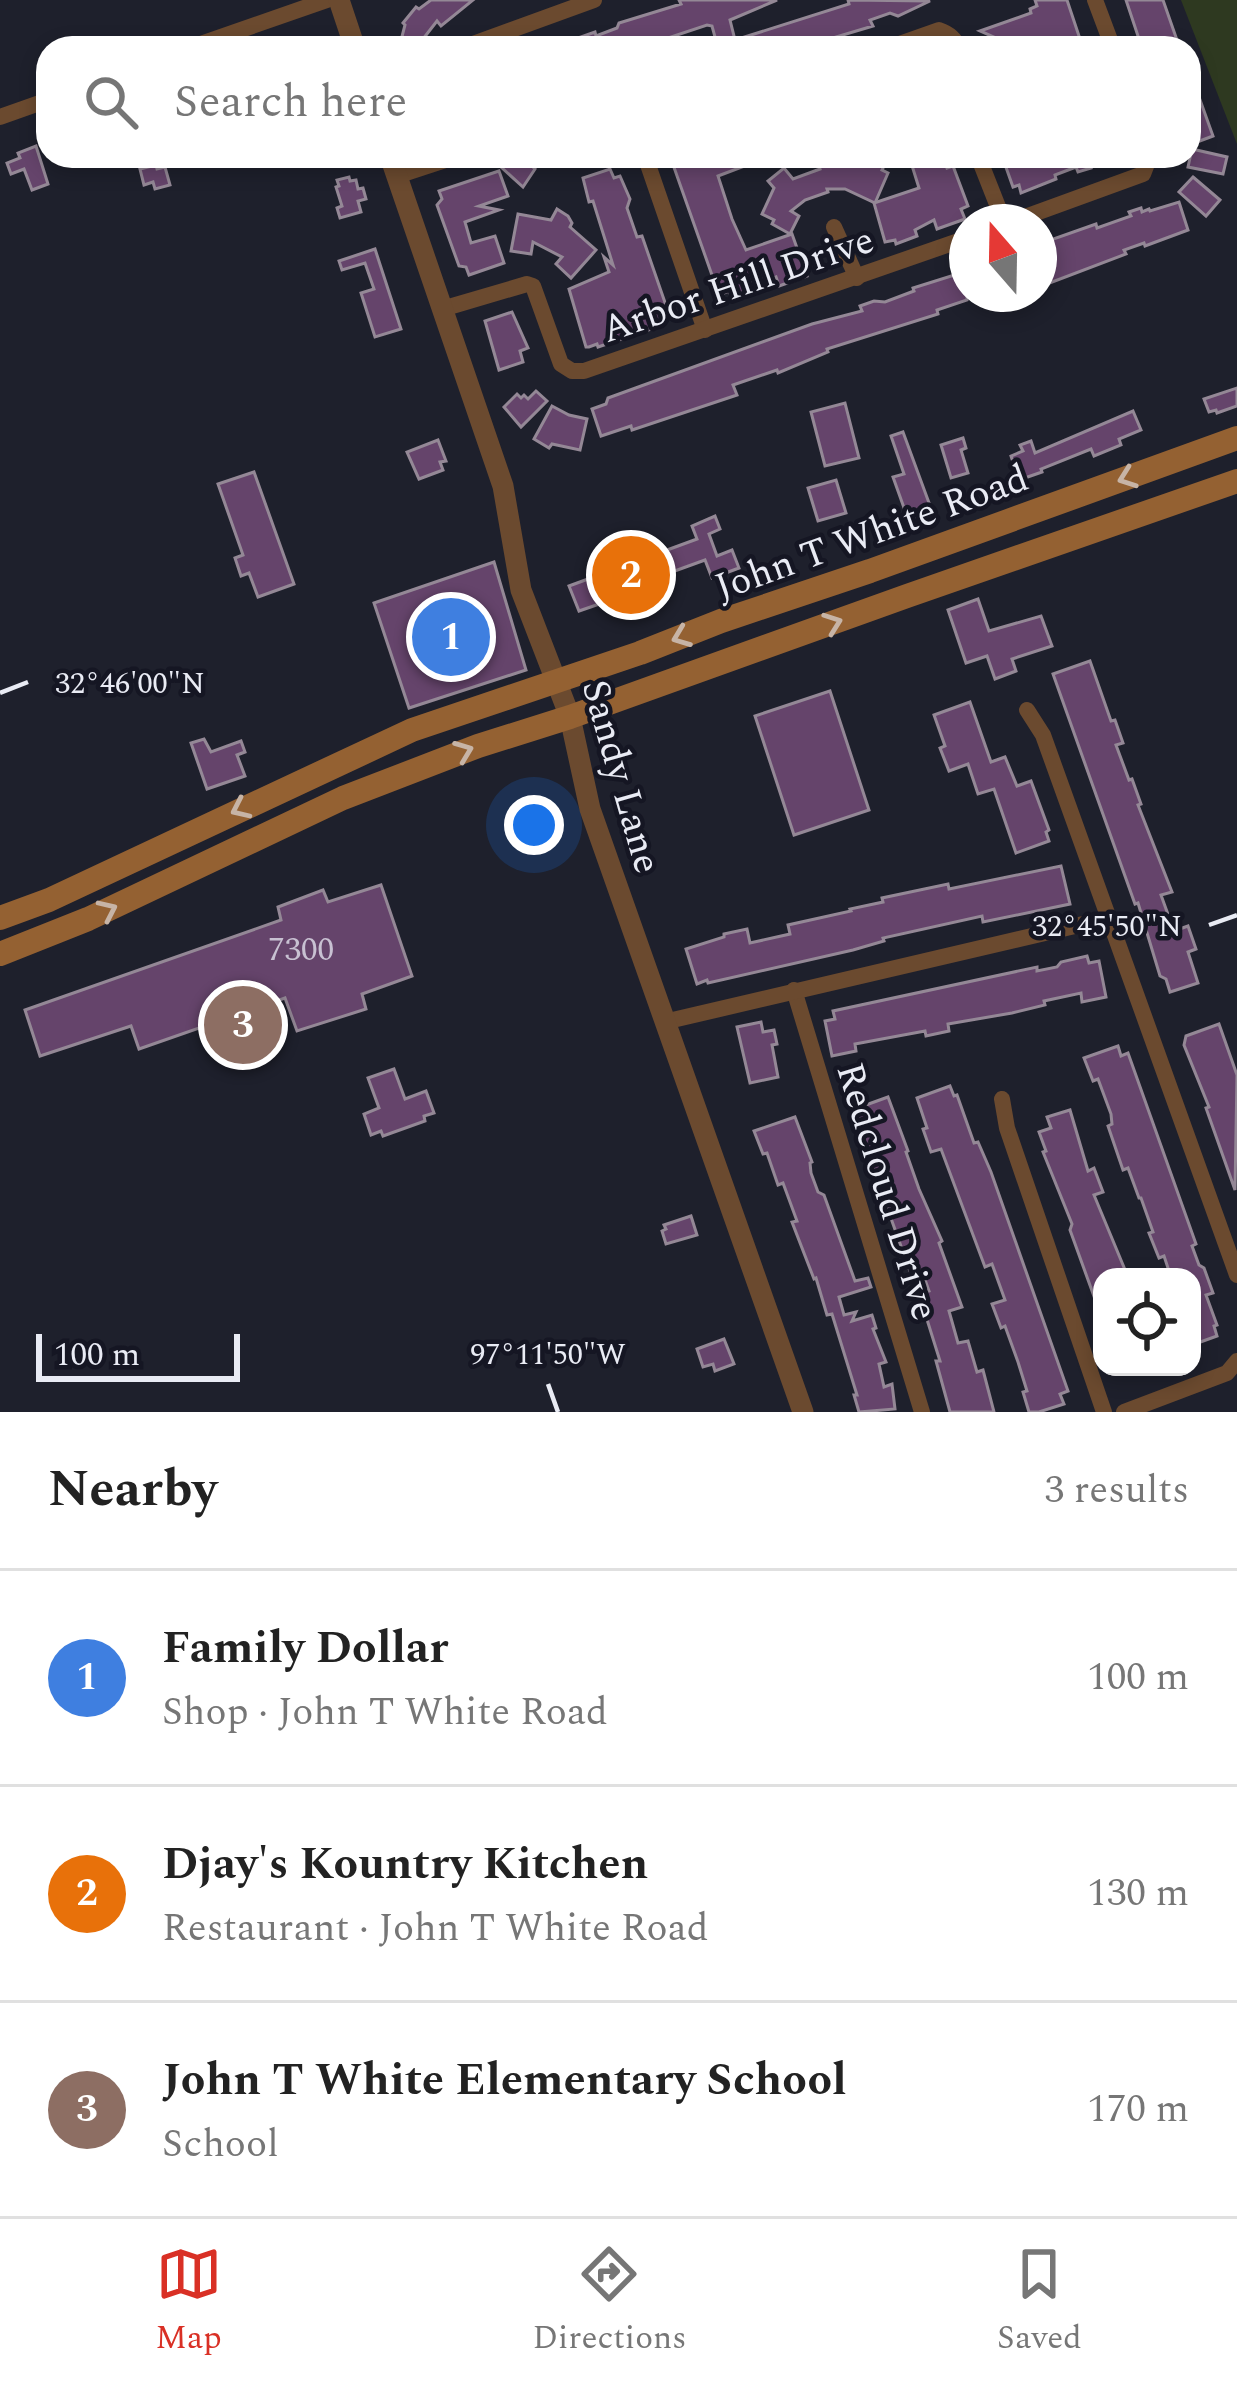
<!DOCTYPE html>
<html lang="en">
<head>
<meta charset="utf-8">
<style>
	body { margin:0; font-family:Spectral,serif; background:#f6f6f6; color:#222 }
	.controls { position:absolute; right:36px; bottom:36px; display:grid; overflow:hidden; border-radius:24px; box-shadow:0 6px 18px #0003 }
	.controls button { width:108px; height:108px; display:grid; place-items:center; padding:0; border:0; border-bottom:3px solid #e0e0e0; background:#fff; color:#222; font:60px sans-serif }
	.compass { position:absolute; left:949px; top:204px; width:108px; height:108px; border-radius:50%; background:#fff; box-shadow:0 6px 18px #0003; rotate:340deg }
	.scale { position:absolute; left:36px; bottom:30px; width:204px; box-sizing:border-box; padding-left:12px; border:6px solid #e9ebf4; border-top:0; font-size:33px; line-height:42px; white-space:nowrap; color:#e9ebf4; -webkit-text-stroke:9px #151623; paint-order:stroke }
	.you { position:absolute; left:534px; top:825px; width:42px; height:42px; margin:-30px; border:9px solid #fff; border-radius:50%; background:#1a73e8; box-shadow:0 0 0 18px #1a73e833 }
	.badge { display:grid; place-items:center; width:78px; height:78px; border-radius:50%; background:#d93025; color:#fff; font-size:39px; font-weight:700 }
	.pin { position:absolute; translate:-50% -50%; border:6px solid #fff; box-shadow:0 3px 12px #0006 }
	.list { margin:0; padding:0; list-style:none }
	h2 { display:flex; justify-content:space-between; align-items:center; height:156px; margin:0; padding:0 48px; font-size:51px }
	h2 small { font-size:39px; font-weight:400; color:#767676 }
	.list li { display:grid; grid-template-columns:78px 1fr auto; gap:36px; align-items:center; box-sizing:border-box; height:216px; padding:0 48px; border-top:3px solid #e0e0e0 }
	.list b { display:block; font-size:45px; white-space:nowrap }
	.list p { margin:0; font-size:39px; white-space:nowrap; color:#767676 }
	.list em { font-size:39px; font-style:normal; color:#767676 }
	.icon { flex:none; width:66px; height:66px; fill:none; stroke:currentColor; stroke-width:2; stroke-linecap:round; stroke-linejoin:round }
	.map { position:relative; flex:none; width:1237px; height:1412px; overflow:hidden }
	.search { position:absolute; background:#fff; box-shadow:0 6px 18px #0003; left:36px; right:36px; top:36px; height:132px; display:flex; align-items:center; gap:30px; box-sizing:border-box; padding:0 42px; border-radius:36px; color:#767676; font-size:45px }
	.sheet { height:804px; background:#fff }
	nav { display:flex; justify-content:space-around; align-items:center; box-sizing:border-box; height:168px; border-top:3px solid #e0e0e0; background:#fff; font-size:33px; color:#767676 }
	nav a { display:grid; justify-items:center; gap:6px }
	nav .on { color:#d93025 }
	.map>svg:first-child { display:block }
	.green { fill:#2e3920 }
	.building { fill:#65446b; stroke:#948896; stroke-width:3 }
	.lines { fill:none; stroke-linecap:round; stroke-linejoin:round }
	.minor { stroke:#6b4a2f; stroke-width:16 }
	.tertiary { stroke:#6b4a2f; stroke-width:21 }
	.secondary { stroke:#946132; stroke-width:24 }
	.oneway { stroke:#c7b4a6 }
	.ticks { fill:none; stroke:#e9ebf4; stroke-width:4.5 }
	.labels { text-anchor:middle; stroke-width:9; stroke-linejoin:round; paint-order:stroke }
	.number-label { font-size:33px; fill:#c8c1d2 }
	.street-label { font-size:39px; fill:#e9ebf4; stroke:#151623 }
	.ticks-label { font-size:30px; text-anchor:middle; fill:#e9ebf4; stroke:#151623; stroke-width:9; stroke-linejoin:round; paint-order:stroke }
</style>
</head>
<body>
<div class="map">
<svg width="1237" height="1412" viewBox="0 0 1237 1412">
	<rect width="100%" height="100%" fill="#1e202c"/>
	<polygon class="green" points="1181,0 1237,0 1237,144"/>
	<g class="building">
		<polygon points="431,0 473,0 441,26 437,21 416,48 399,48 405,25 403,23 416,7 419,9"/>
		<polygon points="679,0 777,0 730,20 735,40 849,4 848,0 930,1 898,16 890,13 870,20 873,26 836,37 837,40 812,48 718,48 712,26 707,25 638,48 585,48 581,37 595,32 596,36 617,28 619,23 681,4"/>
		<polygon points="1035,0 1067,0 1083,48 1070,48 1069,45 1058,48 998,48 994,37 980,31 1031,13 1030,9 1037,6"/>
		<polygon points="1126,0 1163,0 1178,43 1163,48 1142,48"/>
		<polygon points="1189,69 1213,136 1189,145"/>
		<polygon points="36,146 48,184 32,190 24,169 11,174 7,163 20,158 18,153"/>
		<polygon points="1192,149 1227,157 1223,174 1188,167"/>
		<polygon points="670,156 771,156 718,176 732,219 746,250 792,234 807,276 779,286 776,277 770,279 769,276 750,283 752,289 731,296 729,291 719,295"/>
		<polygon points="838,156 867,156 885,164 882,170 888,173 875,203 845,189 827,189 828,192 805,200 791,211 799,216 790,234 772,224 774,220 762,214 774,188 768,181 784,168 793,179 820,169 819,166 838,159"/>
		<polygon points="909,156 943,156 947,168 953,166 968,206 961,209 965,219 937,229 934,220 915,230 917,236 896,244 895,240 885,242 874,203 919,188"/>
		<polygon points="1002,156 1023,156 1025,160 1036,156 1103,157 1089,163 1091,168 1078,172 1076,167 1055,175 1056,179 1021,193 1019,185 1013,187"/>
		<polygon points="514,157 519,161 522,157 535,169 523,187 501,167 509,159"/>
		<polygon points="156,165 157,169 165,167 170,185 155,189 153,182 144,185 140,169"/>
		<polygon points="610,169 614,178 620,176 630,199 627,208 637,237 642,236 670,317 659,322 660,326 598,347 597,344 589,347 586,347 569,289 609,272 604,257 613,265 593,201 589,202 583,178"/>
		<polygon points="499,171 508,196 479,206 499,210 465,222 471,243 495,236 504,263 469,275 466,267 459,266 437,205 442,199 439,191"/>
		<polygon points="349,177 350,181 356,180 358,189 363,188 366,199 358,201 361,212 340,218 337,208 342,206 336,187 339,186 337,180"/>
		<polygon points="1193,177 1220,200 1206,216 1179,192"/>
		<polygon points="1179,202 1188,230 1145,246 1144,243 1124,250 1126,254 1039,287 1039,244 1096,224 1097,228 1131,216 1129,212 1141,208 1142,212 1149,209 1150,211"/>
		<polygon points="557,209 568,216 572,223 570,227 596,250 571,278 556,264 562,257 533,242 531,254 511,251 518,214 551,220"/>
		<polygon points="375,249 401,329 375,337 361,293 374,289 365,263 342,270 339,261"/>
		<polygon points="967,271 967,300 937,310 938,314 827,349 828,352 778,373 777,370 733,385 737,395 632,430 631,426 601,436 592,409 606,404 608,398 812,324 862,311 860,306 874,301 885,302 914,291 913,288"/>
		<polygon points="512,312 528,348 520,351 523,362 499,370 485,321"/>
		<polygon points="1237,388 1237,406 1217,413 1216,410 1209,412 1204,399"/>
		<polygon points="536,391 547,401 521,427 504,407 517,394 521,398 524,395 528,399"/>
		<polygon points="845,403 859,458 825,466 811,412"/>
		<polygon points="552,406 569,415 587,419 580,450 552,444 549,448 534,439"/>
		<polygon points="1133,411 1141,430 1119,439 1121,445 1094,456 1091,449 1041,469 1042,472 1019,480 1011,456 1023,451 1020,445 1031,441 1035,453"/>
		<polygon points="903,432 932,511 908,519 893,477 904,474 891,436"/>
		<polygon points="963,438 966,448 961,450 968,473 951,478 941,445"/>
		<polygon points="438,440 446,461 440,462 443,470 419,479 407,452"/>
		<polygon points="254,472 294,584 258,597 249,573 241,576 235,558 243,555 218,484"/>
		<polygon points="836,480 846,513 818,521 808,488"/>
		<polygon points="715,516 720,529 709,534 717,556 732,550 739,568 712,578 705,560 603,597 605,602 579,611 569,586 697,539 692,526"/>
		<polygon points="494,562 526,670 409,708 374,603"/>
		<polygon points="978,599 989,631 1041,616 1052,646 1012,659 1016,671 995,679 987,656 966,663 948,610"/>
		<polygon points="1090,661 1111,721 1115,720 1123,743 1116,745 1129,780 1132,779 1141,804 1138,805 1172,892 1161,895 1174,931 1188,926 1196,949 1188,952 1198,983 1170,992 1166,979 1160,976 1138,903 1135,904 1053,674"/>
		<polygon points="830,691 869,810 794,835 755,716"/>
		<polygon points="970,702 991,762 1005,757 1017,786 1031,781 1049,830 1046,832 1049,841 1016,853 994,789 978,794 968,764 949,771 940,748 945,746 934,715"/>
		<polygon points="204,739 211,752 241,741 245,752 237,755 245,776 207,789 191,743"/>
		<polygon points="1061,866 1070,904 983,922 982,916 883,938 884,941 853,950 708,983 707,980 697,984 686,949 724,937 724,934 747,929 750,943 790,934 788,925 851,911 850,909 883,902 882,898 948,884 949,889"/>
		<polygon points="381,885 412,976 362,994 366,1009 297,1031 285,998 139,1049 131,1026 40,1056 25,1010 281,920 278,907 323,890 328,902"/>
		<polygon points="1087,956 1089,963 1099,961 1106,997 1082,1002 1081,993 1044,1001 1045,1005 1012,1013 948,1024 949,1031 926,1036 925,1031 855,1044 856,1051 832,1056 825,1021 835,1019 833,1011 1037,967 1037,971 1057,967 1061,962"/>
		<polygon points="761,1022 763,1032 774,1030 777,1044 772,1045 778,1077 750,1083 737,1027"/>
		<polygon points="1219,1024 1237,1075 1235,1190 1206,1108 1209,1107 1184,1045 1186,1036"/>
		<polygon points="1118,1046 1121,1056 1128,1053 1196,1244 1192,1246 1199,1265 1204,1268 1213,1293 1206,1295 1217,1325 1214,1326 1217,1336 1192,1345 1192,1277 1171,1277 1164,1256 1159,1258 1149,1233 1153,1232 1141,1198 1139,1198 1128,1168 1123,1170 1108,1126 1112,1124 1111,1114 1098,1079 1093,1081 1084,1058"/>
		<polygon points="394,1069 405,1099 426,1091 434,1113 424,1116 425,1121 383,1136 381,1131 371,1135 364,1114 379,1108 368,1078"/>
		<polygon points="950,1086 954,1096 957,1095 974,1143 978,1142 991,1172 1068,1391 1060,1394 1064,1404 1039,1412 1029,1412 1023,1392 1027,1391 1018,1362 1005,1326 1001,1328 992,1304 1005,1300 992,1264 985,1267 941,1149 931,1152 923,1129 927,1128 917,1098"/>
		<polygon points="888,1097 908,1151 906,1152 919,1189 942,1241 939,1243 962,1307 949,1311 958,1343 968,1341 977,1372 983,1370 994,1412 950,1412 936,1361 940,1361 919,1294 929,1291 922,1271 911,1274 852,1110"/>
		<polygon points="1070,1110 1088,1171 1094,1168 1103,1192 1094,1195 1128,1277 1102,1277 1100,1313 1070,1230 1072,1224 1043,1152 1046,1151 1039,1132 1051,1128 1047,1117"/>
		<polygon points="795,1117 812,1162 810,1163 811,1173 818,1192 824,1195 855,1281 868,1278 871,1287 839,1297 844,1315 856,1312 852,1321 872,1315 876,1328 873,1329 886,1362 879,1364 884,1387 892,1384 895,1409 859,1412 854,1395 857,1395 832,1314 827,1315 816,1278 814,1279 792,1222 797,1221 783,1183 778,1185 767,1153 763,1154 754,1131"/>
		<polygon points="691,1216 697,1235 666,1244 662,1231 666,1229 664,1225"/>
		<polygon points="724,1339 734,1364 715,1371 713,1364 703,1367 697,1349"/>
	</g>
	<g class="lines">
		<g class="minor">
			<polyline points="1095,0 1113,48"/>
			<polyline points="189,48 327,0"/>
			<polyline points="462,48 594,0"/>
			<path d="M888,48L939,30C948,33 955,38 959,48"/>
			<polyline points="0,117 48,100"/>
			<polyline points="645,156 705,330"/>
			<polyline points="978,156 1004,222"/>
			<polyline points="397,176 458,156"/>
			<polyline points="1011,222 1143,174 1150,156"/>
			<polyline points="834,227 857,278"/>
			<polyline points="442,309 527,284 533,286 561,364 572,371 584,371 967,238"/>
			<polyline points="1027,710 1043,735 1237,1275"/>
			<polyline points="794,990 922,1412"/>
			<polyline points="664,1022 1109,918"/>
			<polyline points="1002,1099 1007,1128 1104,1412"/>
			<polyline points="1124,1412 1227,1373 1237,1361"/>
		</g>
		<g class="tertiary">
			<polyline points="339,0 355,48"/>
			<polyline points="390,156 503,486 521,590 570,717 590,809 803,1412"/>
		</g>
		<g class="secondary">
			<polyline points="0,918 49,900 412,730 640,653 721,621 870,571 1237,438"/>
			<polyline points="0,954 88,919 343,798 478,746 570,717 907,596 1237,481"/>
		</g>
	</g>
	<defs><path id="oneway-chevron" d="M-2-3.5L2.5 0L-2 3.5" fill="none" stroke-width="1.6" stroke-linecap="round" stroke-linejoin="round" transform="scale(3)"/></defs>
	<g class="oneway">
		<use href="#oneway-chevron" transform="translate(1127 478) rotate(160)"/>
		<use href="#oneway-chevron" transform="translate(833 623) rotate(-20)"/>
		<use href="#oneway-chevron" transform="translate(681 637) rotate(159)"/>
		<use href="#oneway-chevron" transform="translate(464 751) rotate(-21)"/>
		<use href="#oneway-chevron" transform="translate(240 809) rotate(155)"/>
		<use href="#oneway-chevron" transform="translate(108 910) rotate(-25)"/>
	</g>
	<path class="ticks" d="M0,693L28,682M1209,925L1237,915M548,1384L558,1412"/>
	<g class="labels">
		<g class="number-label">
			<text x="301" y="960">7300</text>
		</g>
		<g class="street-label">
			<text transform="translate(737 283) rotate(-19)" y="14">Arbor Hill Drive</text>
			<text transform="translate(871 531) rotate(-20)" y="14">John T White Road</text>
			<text transform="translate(623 776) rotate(74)" y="14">Sandy Lane</text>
			<text transform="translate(889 1191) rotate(73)" y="14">Redcloud Drive</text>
		</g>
	</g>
	<g class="ticks-label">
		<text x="130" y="693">32°46'00"N</text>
		<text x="1107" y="936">32°45'50"N</text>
		<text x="548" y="1364">97°11'50"W</text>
	</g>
</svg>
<div class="controls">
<button><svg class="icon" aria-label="locate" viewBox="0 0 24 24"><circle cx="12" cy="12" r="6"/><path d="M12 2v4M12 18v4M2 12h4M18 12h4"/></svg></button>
</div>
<svg class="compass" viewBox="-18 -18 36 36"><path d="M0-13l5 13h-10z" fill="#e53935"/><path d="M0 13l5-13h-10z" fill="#767676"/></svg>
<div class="scale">100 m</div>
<div class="you"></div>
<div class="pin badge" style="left:451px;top:637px;background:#3f7fe0">1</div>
<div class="pin badge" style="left:631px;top:575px;background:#e8710a">2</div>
<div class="pin badge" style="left:243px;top:1025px;background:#8d6e63">3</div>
<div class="search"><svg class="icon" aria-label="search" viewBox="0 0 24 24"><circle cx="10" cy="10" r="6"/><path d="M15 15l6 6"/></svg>Search here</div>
</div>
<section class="sheet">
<h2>Nearby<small>3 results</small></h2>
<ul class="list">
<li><span class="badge" style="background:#3f7fe0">1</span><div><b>Family Dollar</b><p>Shop · John T White Road</p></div><em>100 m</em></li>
<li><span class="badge" style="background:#e8710a">2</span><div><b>Djay's Kountry Kitchen</b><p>Restaurant · John T White Road</p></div><em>130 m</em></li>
<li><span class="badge" style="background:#8d6e63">3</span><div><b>John T White Elementary School</b><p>School</p></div><em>170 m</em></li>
</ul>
</section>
<nav>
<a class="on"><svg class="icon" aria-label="map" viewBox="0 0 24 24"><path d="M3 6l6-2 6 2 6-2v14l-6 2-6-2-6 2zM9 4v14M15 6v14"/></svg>Map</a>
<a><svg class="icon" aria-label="directions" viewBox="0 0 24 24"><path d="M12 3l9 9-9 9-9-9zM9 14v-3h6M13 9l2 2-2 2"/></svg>Directions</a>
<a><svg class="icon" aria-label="saved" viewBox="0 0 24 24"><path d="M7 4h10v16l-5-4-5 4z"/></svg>Saved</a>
</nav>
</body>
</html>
